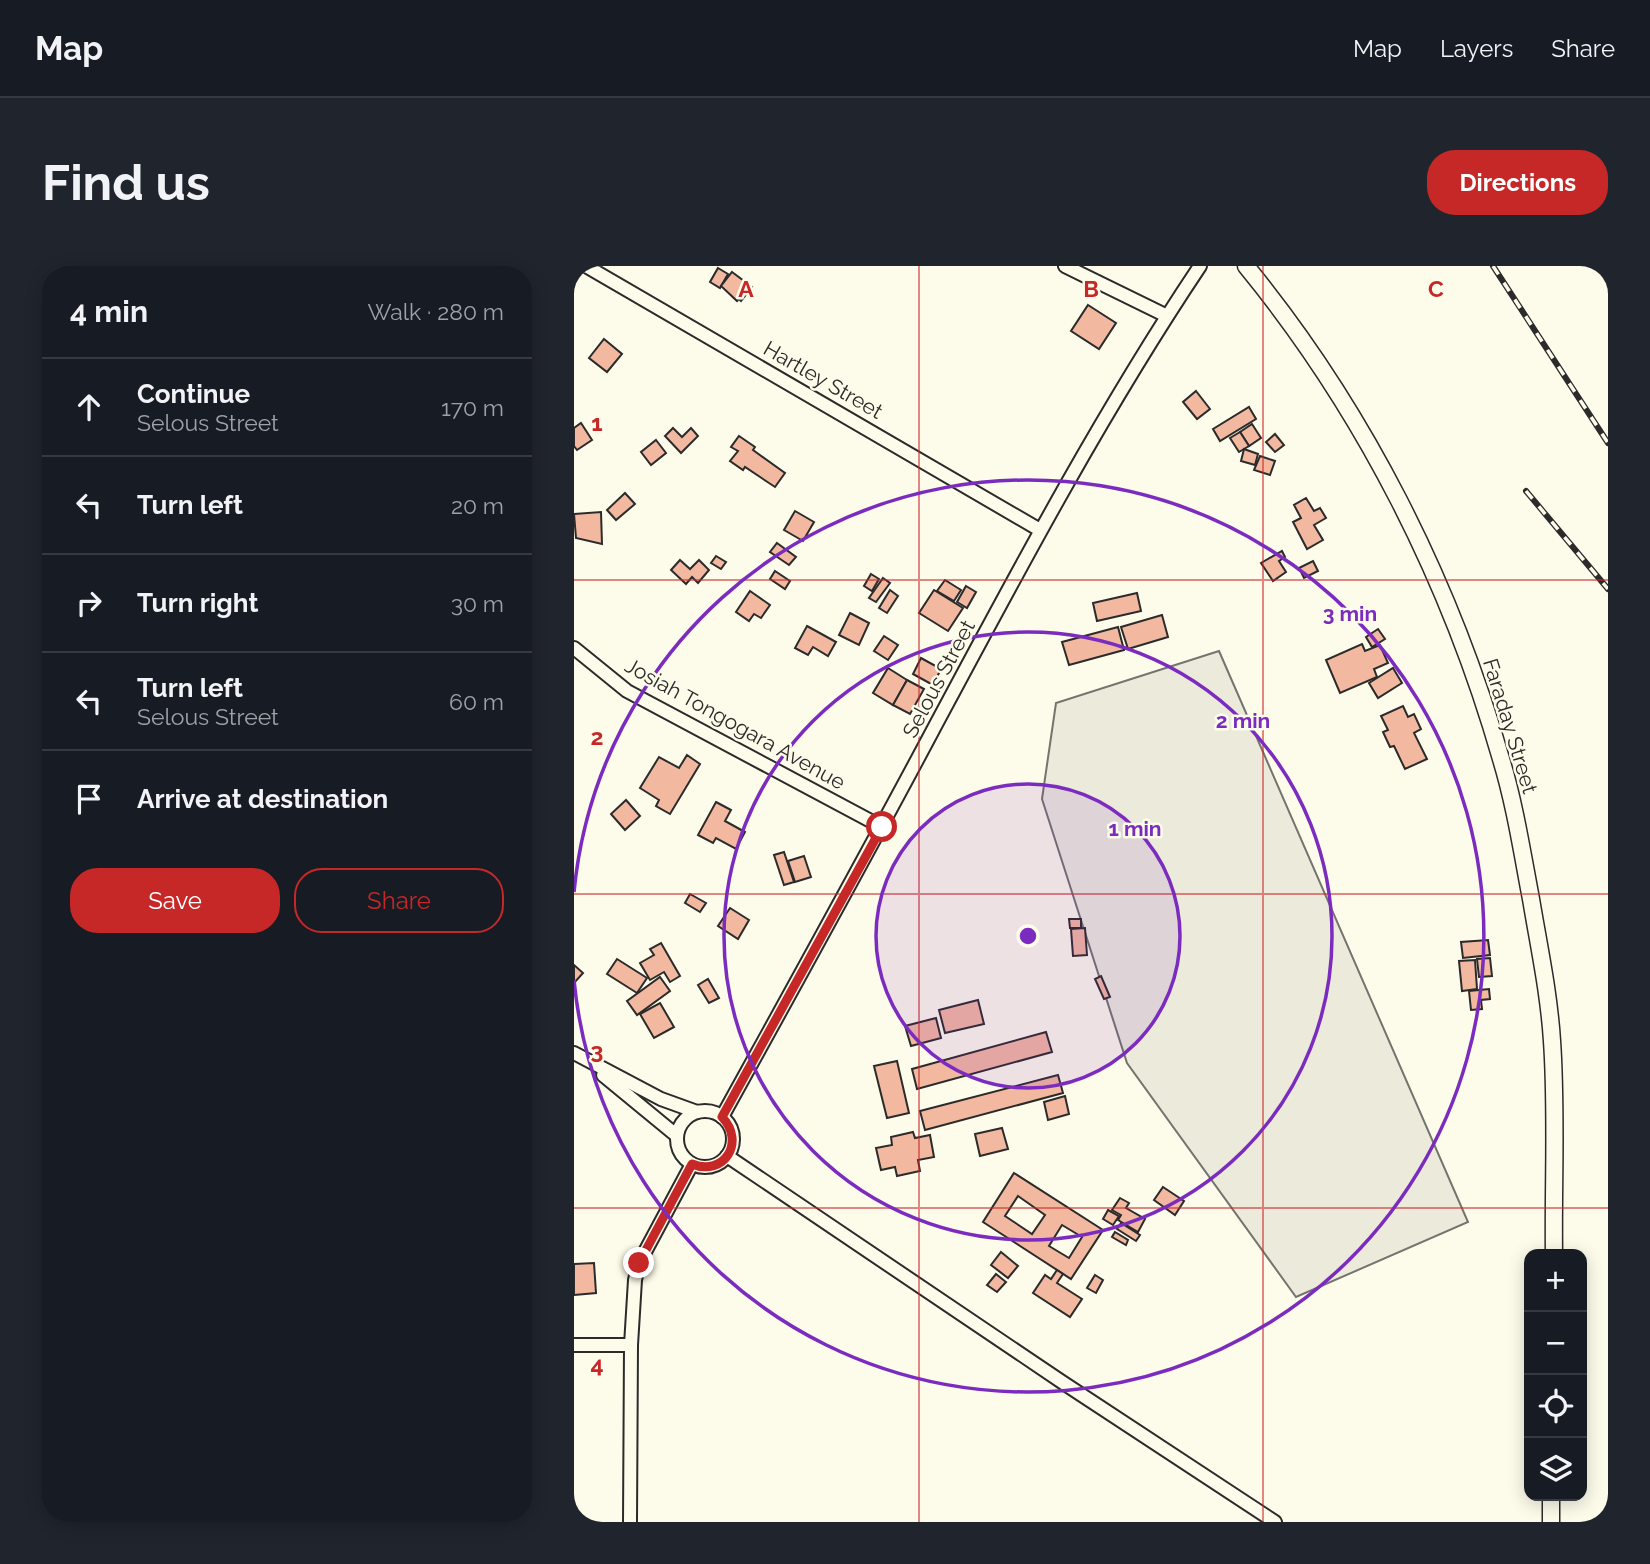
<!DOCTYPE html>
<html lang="en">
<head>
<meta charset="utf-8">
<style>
	body { margin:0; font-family:Raleway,sans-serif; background:#20242c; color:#f1f3f6 }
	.controls { position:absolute; right:21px; bottom:21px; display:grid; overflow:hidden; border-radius:14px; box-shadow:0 4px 18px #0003 }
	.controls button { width:63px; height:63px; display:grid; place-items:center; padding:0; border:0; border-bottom:2px solid #363941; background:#171b24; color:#f1f3f6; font:35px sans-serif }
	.stop { position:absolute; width:21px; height:21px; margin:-16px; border:5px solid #c62828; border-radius:50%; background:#fff }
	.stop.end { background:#c62828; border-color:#fff; box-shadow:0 2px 7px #0008 }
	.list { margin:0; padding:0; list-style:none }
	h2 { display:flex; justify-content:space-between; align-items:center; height:91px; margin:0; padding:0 28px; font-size:30px }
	h2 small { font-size:23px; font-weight:400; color:#9ea1a6 }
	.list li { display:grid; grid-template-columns:46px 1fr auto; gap:21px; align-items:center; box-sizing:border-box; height:98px; padding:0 28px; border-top:2px solid #363941 }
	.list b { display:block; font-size:26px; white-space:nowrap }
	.list p { margin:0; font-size:23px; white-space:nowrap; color:#9ea1a6 }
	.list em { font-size:23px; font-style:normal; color:#9ea1a6 }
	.actions { display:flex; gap:14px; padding:21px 28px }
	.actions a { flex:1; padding:16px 0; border:2px solid #c62828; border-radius:28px; text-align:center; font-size:24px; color:#c62828 }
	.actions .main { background:#c62828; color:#fff }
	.icon { flex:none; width:38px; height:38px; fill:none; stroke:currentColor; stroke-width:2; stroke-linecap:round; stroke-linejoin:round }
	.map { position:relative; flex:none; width:1034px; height:1256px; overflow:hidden; border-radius:28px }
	header { display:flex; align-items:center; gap:42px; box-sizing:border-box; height:98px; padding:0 35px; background:#171b24; border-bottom:2px solid #363941 }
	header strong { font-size:33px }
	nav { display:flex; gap:38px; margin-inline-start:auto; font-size:24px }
	.intro { display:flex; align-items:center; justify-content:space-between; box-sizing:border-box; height:168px; padding:0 42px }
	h1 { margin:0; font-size:49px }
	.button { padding:18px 32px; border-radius:28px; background:#c62828; color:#fff; font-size:24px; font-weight:700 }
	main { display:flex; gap:42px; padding:0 42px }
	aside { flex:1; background:#171b24; border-radius:28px; box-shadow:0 4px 18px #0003 }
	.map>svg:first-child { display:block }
	.green { fill:#ecebdb; stroke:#74746e; stroke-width:2 }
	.building { fill:#f2b8a0; stroke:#2b2b2b; stroke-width:2; fill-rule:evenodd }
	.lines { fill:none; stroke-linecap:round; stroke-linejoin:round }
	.street-casing { stroke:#2b2b2b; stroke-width:16 }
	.secondary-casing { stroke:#2b2b2b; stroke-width:19 }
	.street { stroke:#fdfbea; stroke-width:12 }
	.secondary { stroke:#fdfbea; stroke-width:16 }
	.rail-casing { stroke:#2b2b2b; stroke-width:6 }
	.rail { stroke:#fdfbea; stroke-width:3.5; stroke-dasharray:10; stroke-linecap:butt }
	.route { stroke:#c62828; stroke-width:9 }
	.grid { fill:none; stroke:#c62828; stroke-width:2; stroke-opacity:0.55 }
	.ring { fill:none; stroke:#7b2cbf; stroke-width:3.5 }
	.labels { text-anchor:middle; stroke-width:5; stroke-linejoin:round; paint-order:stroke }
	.street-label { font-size:21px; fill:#2b2b2b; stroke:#fdfbea }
	.grid-label { font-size:23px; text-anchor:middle; font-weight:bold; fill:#c62828; stroke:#fdfbea; stroke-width:5; stroke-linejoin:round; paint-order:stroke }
	.centre { fill:#7b2cbf; stroke:#fdfbea; stroke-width:3.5 }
	.ring-label { font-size:21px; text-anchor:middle; font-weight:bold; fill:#7b2cbf; stroke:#fdfbea; stroke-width:5; stroke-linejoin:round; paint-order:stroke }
</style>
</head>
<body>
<header>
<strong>Map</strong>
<nav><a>Map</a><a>Layers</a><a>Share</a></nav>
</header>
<div class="intro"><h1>Find us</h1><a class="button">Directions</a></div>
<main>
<aside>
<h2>4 min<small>Walk · 280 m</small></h2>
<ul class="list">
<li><svg class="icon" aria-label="ahead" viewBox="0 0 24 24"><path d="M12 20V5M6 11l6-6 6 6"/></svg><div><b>Continue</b><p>Selous Street</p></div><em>170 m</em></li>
<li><svg class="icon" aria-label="left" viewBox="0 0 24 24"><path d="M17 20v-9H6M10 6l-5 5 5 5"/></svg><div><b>Turn left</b></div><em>20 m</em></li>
<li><svg class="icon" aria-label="right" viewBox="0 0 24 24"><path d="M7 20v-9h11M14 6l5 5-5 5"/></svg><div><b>Turn right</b></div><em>30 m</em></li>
<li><svg class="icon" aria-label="left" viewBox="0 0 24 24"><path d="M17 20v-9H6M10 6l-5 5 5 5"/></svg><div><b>Turn left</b><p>Selous Street</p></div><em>60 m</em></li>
<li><svg class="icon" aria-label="arrive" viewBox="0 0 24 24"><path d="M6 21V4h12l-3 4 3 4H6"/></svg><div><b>Arrive at destination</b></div></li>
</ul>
<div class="actions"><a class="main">Save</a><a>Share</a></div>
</aside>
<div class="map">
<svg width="1034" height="1256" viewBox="0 0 1034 1256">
	<rect width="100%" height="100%" fill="#fdfbea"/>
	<polygon class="green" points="645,385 894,956 722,1031 553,797 468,533 482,437"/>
	<g class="building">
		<polygon points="144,2 154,8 146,22 136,16"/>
		<polygon points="158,6 178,21 167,35 165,33 163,35 147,20"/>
		<polygon points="514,39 542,57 525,83 497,65"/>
		<polygon points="30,73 48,88 33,106 15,92"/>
		<polygon points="622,125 636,143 623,153 609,136"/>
		<polygon points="675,141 682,153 646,175 639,163"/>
		<polygon points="7,157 18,174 3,184 0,180 0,162"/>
		<polygon points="678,158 687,172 675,180 666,166"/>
		<polygon points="99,162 108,171 117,162 124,170 107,187 91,170"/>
		<polygon points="666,166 675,180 665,186 656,172"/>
		<polygon points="701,168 710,179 701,186 692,176"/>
		<polygon points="165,170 181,181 179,184 211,207 201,221 171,201 169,204 156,195 164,185 157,181"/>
		<polygon points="82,174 92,187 77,199 67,186"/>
		<polygon points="670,183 684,188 681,199 667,195"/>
		<polygon points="686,190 701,195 696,209 680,204"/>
		<polygon points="51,227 61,238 42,254 33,244"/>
		<polygon points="732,232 740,245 746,242 752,252 740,259 749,274 733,283 719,256 727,252 720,239"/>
		<polygon points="221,245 240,256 229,275 210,264"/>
		<polygon points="27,246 28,278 2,272 0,248"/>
		<polygon points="203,277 222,291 215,299 196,286"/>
		<polygon points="708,285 711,291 705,295 712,306 699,315 687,297"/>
		<polygon points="142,290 152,296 147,303 137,297"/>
		<polygon points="106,294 116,303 125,294 135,304 124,317 118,311 112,318 97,304"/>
		<polygon points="739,295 744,305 730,312 725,302"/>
		<polygon points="201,305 216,315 211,323 196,313"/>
		<polygon points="297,308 305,313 298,325 290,320"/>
		<polygon points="309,312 316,317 302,336 295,332"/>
		<polygon points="371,314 387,324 380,335 363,325"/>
		<polygon points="392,320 402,326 393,342 383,336"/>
		<polygon points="316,324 324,330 313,347 305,342"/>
		<polygon points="360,324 389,342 374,365 345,347"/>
		<polygon points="176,325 196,339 187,352 180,348 175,355 162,346"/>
		<polygon points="563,327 567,345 523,355 519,337"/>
		<polygon points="276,347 295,357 285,379 265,369"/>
		<polygon points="588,349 594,371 554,383 547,361"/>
		<polygon points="233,360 262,376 254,390 239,381 234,389 221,382"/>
		<polygon points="544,361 550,384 495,399 488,376"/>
		<polygon points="804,363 811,373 798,381 792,371"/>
		<polygon points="310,370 324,379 314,394 300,385"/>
		<polygon points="788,378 791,385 806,379 814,397 800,403 803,411 766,427 752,394"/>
		<polygon points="347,392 367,403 359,419 339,408"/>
		<polygon points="314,402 333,414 319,439 299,427"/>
		<polygon points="819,402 828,417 804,432 795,417"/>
		<polygon points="333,414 350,423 336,448 319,439"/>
		<polygon points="829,440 834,451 840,448 847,463 840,467 853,493 831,503 820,480 816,481 809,466 814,464 807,450"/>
		<polygon points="113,489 126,498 96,548 82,540 85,534 66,522 85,491 105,502"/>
		<polygon points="52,534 66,550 51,564 37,548"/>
		<polygon points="142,536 157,544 151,555 171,566 162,583 142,572 139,577 124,569"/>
		<polygon points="210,586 220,616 210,619 200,589"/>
		<polygon points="230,590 237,611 221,616 214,595"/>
		<polygon points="116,628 132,637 126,646 111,637"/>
		<polygon points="156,642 175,654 164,673 144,660"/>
		<polygon points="495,653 507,653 507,662 496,662"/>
		<polygon points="511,662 513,689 499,690 497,663"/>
		<polygon points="914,674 916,689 889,692 887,676"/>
		<polygon points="87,677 106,710 96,716 90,706 76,714 66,697 80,689 76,683"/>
		<polygon points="916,692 918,710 905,711 903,693"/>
		<polygon points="43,693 73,712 63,727 33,708"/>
		<polygon points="901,694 903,723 888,725 885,695"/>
		<polygon points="0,699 9,707 0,717"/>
		<polygon points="527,710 536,731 530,733 521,713"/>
		<polygon points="86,711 96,725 63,749 53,735"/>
		<polygon points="134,713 145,732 135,737 124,719"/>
		<polygon points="915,723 916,733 907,734 908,743 897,744 895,725"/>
		<polygon points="404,734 410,758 371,767 365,744"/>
		<polygon points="86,737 100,761 80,772 66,748"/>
		<polygon points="362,752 367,772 337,780 331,760"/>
		<polygon points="472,766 478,786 343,823 338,803"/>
		<polygon points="323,795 335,847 313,852 300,800"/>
		<polygon points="484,809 489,827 351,864 346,845"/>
		<polygon points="491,830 495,848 474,854 470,836"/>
		<polygon points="428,862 434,883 406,890 401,868"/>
		<polygon points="339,866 341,872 356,869 360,891 344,894 346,905 323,910 321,901 307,904 302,882 318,879 317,871"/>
		<path d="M440,907L529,964L497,1013L409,956ZM444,930L471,949L458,968L431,950ZM488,959L508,971L495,992L475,980Z"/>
		<polygon points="589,921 610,935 601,949 580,934"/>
		<polygon points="546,932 555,937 552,942 571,953 564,966 544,954 547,949 538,944"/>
		<polygon points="534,944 545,950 539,959 529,953"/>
		<polygon points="547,957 566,969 562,975 543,963"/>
		<polygon points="541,966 554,974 552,979 538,971"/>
		<polygon points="427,986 444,1000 434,1012 417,999"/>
		<polygon points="20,997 22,1027 0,1029 0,998"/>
		<polygon points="483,1004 489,1008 483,1017 508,1033 496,1051 459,1027 471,1009 477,1013"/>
		<polygon points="422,1008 432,1016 423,1026 413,1019"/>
		<polygon points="521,1009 529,1014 522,1027 513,1022"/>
	</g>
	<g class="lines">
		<defs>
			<g id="street">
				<polyline points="12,0 466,264"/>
				<polyline points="491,0 593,50"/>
				<polyline points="0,382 53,425 308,561"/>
				<polyline points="0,787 87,833 123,846"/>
				<polyline points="29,809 102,869"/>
				<circle cx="131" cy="873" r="28"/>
				<path d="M148,851C219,722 290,594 359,464C443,307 527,148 626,0"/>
				<polyline points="153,890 488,1116 701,1256"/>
				<polyline points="0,1079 57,1079"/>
				<polyline points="56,1256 57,1079 61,1014 65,997 118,898"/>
			</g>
			<g id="secondary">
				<path d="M672,0C790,144 876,315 927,493C941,539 948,586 957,633C965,681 975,727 978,775C983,846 979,917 980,988"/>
				<polyline points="977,1230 977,1256"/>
			</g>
		</defs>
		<use href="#street" class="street-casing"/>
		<use href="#secondary" class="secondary-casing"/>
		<use href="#street" class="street"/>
		<use href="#secondary" class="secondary"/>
		<defs>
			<g id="rail">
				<polyline points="919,0 1034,177"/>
				<polyline points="952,225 1034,323"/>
			</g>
		</defs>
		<use href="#rail" class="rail-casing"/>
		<use href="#rail" class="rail"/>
	</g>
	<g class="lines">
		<path class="route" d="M65,997L118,898C150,911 172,876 148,851L308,561"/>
	</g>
	<path class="grid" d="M345,0V1256M689,0V1256M0,314H1034M0,628H1034M0,942H1034"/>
	<circle cx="454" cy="670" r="152" fill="#7b2cbf" fill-opacity=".12"/>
	<g class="ring">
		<circle cx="454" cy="670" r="152"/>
		<circle cx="454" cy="670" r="304"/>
		<path d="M0 626A456 456 0 1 1 0 714"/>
	</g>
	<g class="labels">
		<g class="street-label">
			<text transform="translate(249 114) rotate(30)" y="7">Hartley Street</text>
			<text transform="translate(365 413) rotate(-62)" y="7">Selous Street</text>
			<text transform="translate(161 458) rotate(29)" y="7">Josiah Tongogara Avenue</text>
			<text transform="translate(936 460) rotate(73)" y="7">Faraday Street</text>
		</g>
	</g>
	<g class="grid-label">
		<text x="172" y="31">A</text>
		<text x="517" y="31">B</text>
		<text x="862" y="31">C</text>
		<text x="23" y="165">1</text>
		<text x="23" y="479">2</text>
		<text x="23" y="793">3</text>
		<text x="23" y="1107">4</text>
	</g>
	<circle cx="454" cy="670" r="10" class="centre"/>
	<g class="ring-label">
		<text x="776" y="355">3 min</text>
		<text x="669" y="462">2 min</text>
		<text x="561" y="570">1 min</text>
	</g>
</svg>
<div class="controls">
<button>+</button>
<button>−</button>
<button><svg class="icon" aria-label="locate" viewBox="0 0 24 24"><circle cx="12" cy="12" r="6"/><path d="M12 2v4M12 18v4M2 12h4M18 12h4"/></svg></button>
<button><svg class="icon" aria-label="layers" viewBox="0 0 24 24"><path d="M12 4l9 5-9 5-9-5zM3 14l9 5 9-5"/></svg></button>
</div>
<div class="stop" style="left:308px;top:561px"></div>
<div class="stop end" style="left:65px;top:997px"></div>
</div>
</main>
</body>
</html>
